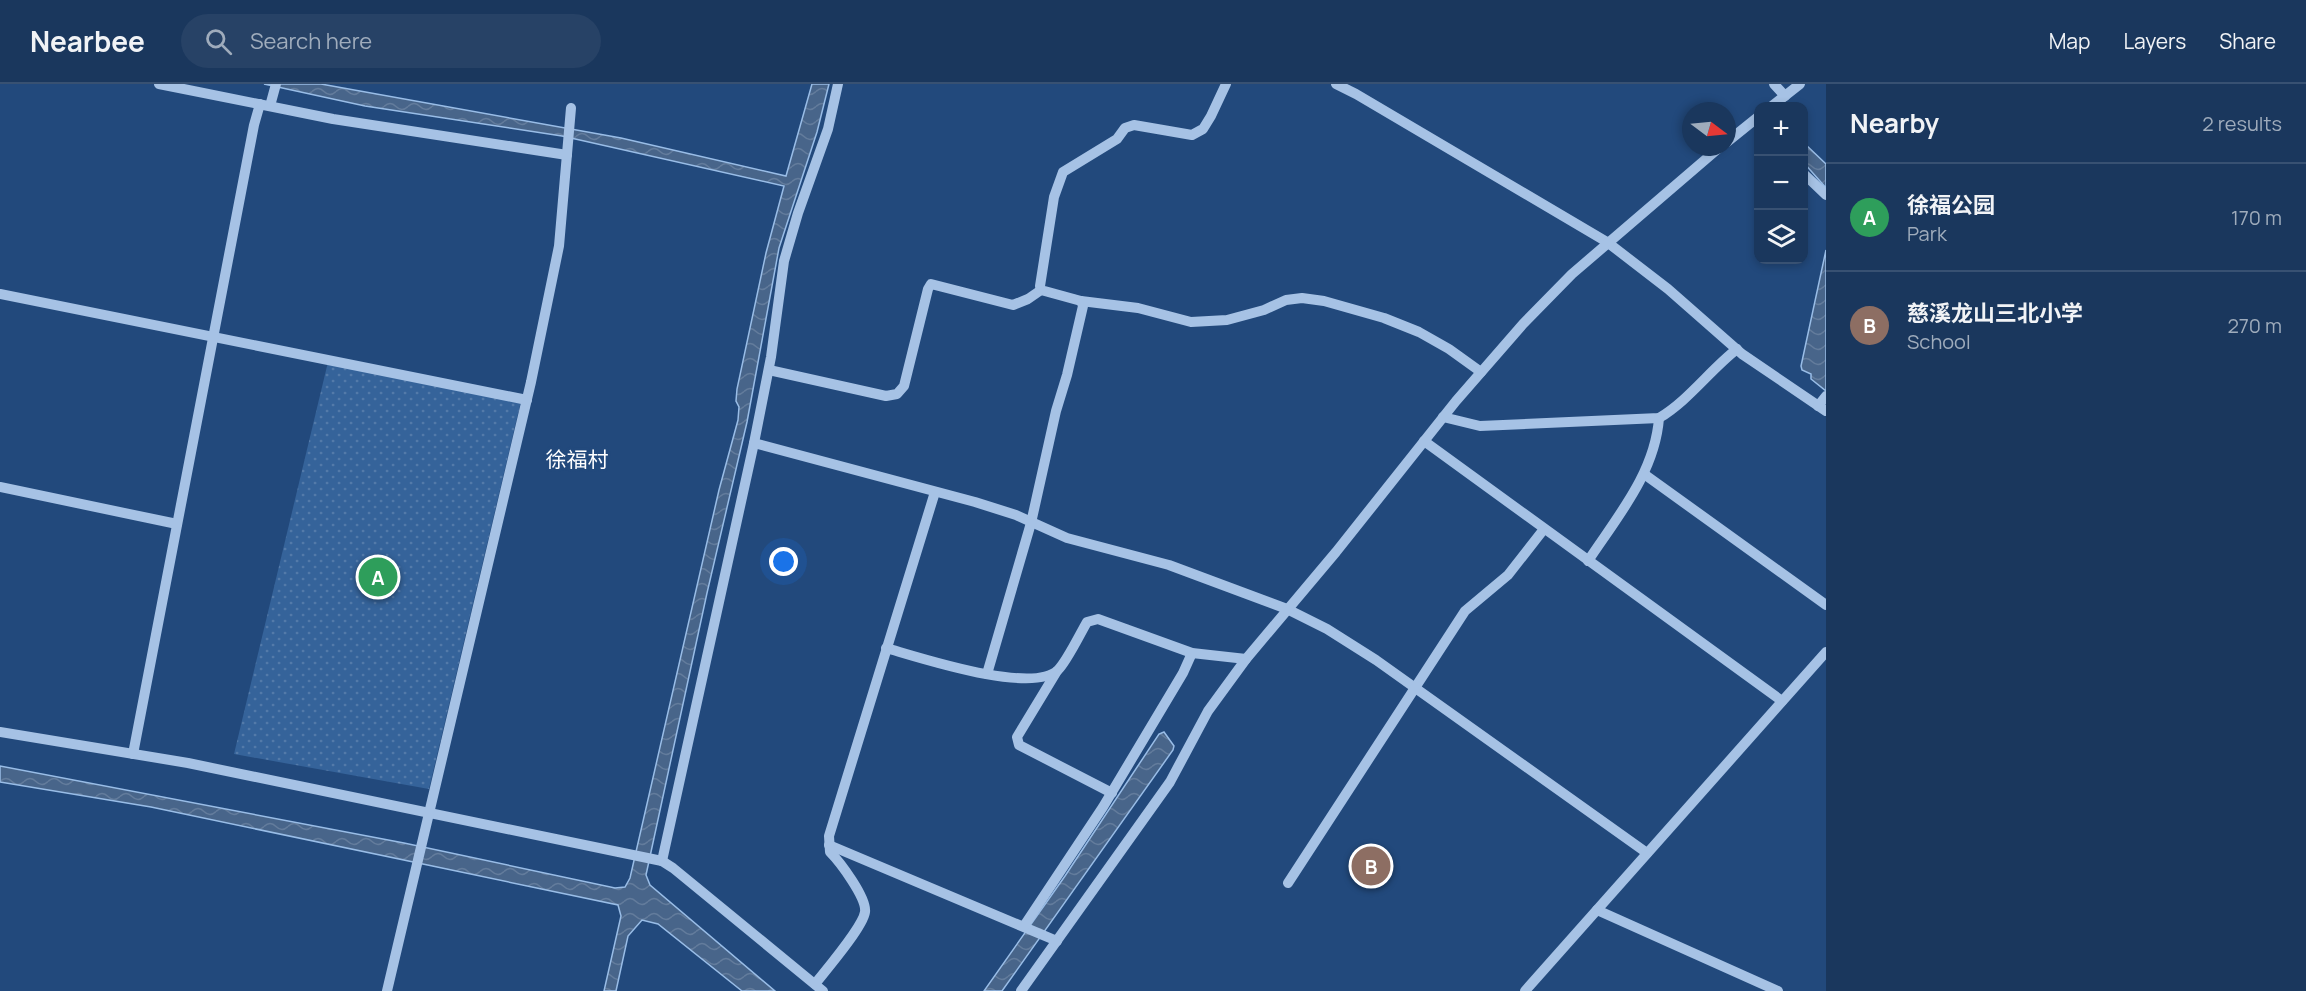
<!DOCTYPE html>
<html lang="en">
<head>
<meta charset="utf-8">
<style>
	body { margin:0; font-family:Manrope,"Noto Sans SC",sans-serif; background:#274266; color:#f1f3f6 }
	.controls { position:absolute; right:18px; top:18px; display:grid; overflow:hidden; border-radius:12px; box-shadow:0 3px 9px #0003 }
	.controls button { width:54px; height:54px; display:grid; place-items:center; padding:0; border:0; border-bottom:2px solid #385172; background:#1a375d; color:#f1f3f6; font:30px sans-serif }
	.compass { position:absolute; left:1682px; top:18px; width:54px; height:54px; border-radius:50%; background:#1a375d; box-shadow:0 3px 9px #0003; rotate:106deg }
	.you { position:absolute; left:784px; top:478px; width:21px; height:21px; margin:-15px; border:4px solid #fff; border-radius:50%; background:#1a73e8; box-shadow:0 0 0 9px #1a73e833 }
	.badge { display:grid; place-items:center; width:39px; height:39px; border-radius:50%; background:#95b2f1; color:#fff; font-size:20px; font-weight:700 }
	.pin { position:absolute; translate:-50% -50%; border:3px solid #fff; box-shadow:0 2px 6px #0006 }
	.list { margin:0; padding:0; list-style:none }
	h2 { display:flex; justify-content:space-between; align-items:center; height:78px; margin:0; padding:0 24px; font-size:26px }
	h2 small { font-size:20px; font-weight:400; color:#9facbc }
	.list li { display:grid; grid-template-columns:39px 1fr auto; gap:18px; align-items:center; box-sizing:border-box; height:108px; padding:0 24px; border-top:2px solid #385172 }
	.list b { display:block; font-size:22px; white-space:nowrap }
	.list p { margin:0; font-size:20px; white-space:nowrap; color:#9facbc }
	.list em { font-size:20px; font-style:normal; color:#9facbc }
	.icon { flex:none; width:33px; height:33px; fill:none; stroke:currentColor; stroke-width:2; stroke-linecap:round; stroke-linejoin:round }
	.map { position:relative; flex:none; width:1826px; height:907px; overflow:hidden }
	header { display:flex; align-items:center; gap:36px; box-sizing:border-box; height:84px; padding:0 30px; background:#1a375d; border-bottom:2px solid #385172 }
	header strong { font-size:28px }
	nav { display:flex; gap:33px; margin-inline-start:auto; font-size:21px }
	.search { width:420px; height:54px; background:#274266; display:flex; align-items:center; gap:15px; box-sizing:border-box; padding:0 21px; border-radius:33px; color:#9facbc; font-size:22px }
	main { display:flex }
	aside { flex:1; background:#1a375d }
	.map>svg:first-child { display:block }
	.park { fill:url(#park-dots) }
	.water { fill:url(#water-waves); stroke:#99bde7; stroke-width:1.5 }
	.lines { fill:none; stroke-linecap:round; stroke-linejoin:round }
	.minor { stroke:#a6c2e5; stroke-width:10 }
	.labels { text-anchor:middle; stroke-width:6; stroke-linejoin:round; paint-order:stroke }
	.quarter-label { font-size:21px; fill:#fff; stroke:#22497c }
</style>
</head>
<body>
<header>
<strong>Nearbee</strong>
<div class="search"><svg class="icon" aria-label="search" viewBox="0 0 24 24"><circle cx="10" cy="10" r="6"/><path d="M15 15l6 6"/></svg>Search here</div>
<nav><a>Map</a><a>Layers</a><a>Share</a></nav>
</header>
<main>
<div class="map">
<svg width="1826" height="907" viewBox="0 0 1826 907">
	<defs>
		<pattern id="park-dots" width="8" height="8" patternUnits="userSpaceOnUse" patternTransform="scale(1.5)"><rect width="8" height="8" fill="#35639a"/><path d="M2 2h.1M6 6h.1" fill="none" stroke="#537aa9" stroke-width="1.8" stroke-linecap="round"/></pattern>
		<pattern id="water-waves" width="16" height="10" patternUnits="userSpaceOnUse" patternTransform="scale(1.5)"><rect width="16" height="10" fill="#48658a"/><path d="M0 5q4-4 8 0t8 0" fill="none" stroke="#637c9c"/></pattern>
	</defs>
	<rect width="100%" height="100%" fill="#22497c"/>
	<polygon class="park" points="328,278 521,317 429,705 234,670"/>
	<g class="water">
		<polygon points="264,0 321,0 621,54 786,92 812,0 829,0 817,48 779,164 747,338 707,509 646,791 650,801 775,907 742,907 658,840 642,836 628,852 616,907 604,907 621,832 618,821 151,723 0,698 0,682 404,759 615,804 625,803 630,794 719,406 738,336 739,323 736,317 737,305 766,169 784,102 562,52 365,22"/>
		<polygon points="1804,59 1826,80 1826,104 1804,79"/>
		<polygon points="1826,166 1826,307 1811,295 1811,290 1802,286 1801,282"/>
		<polygon points="1164,648 1174,662 1173,666 1002,907 984,907 1065,792 1159,650"/>
	</g>
	<g class="lines">
		<g class="minor">
			<polyline points="159,0 333,35 567,71"/>
			<polyline points="1336,0 1356,10 1607,158 1668,205 1742,270 1826,327"/>
			<polyline points="1774,0 1785,12"/>
			<polyline points="270,22 276,0"/>
			<polyline points="1772,22 1800,0"/>
			<polyline points="1727,58 1758,33"/>
			<polyline points="1804,90 1826,111"/>
			<polyline points="0,210 527,316"/>
			<polyline points="1081,217 1138,224 1191,238 1227,236 1264,226 1286,216 1302,214 1324,217 1384,234 1419,248 1449,265 1481,288"/>
			<polyline points="769,286 886,312 897,310 904,302 928,205 931,200 1013,221 1028,215 1041,206"/>
			<polyline points="1818,322 1826,312"/>
			<path d="M1443,333L1480,342L1659,334C1688,317 1710,286 1737,265"/>
			<polyline points="1424,357 1782,617"/>
			<polyline points="754,359 975,418 1016,431 1067,454 1169,481 1287,525 1327,545 1376,576 1647,769"/>
			<polyline points="1644,390 1826,521"/>
			<polyline points="0,403 177,440"/>
			<path d="M1588,477C1617,433 1655,389 1659,334"/>
			<path d="M886,564C918,573 1032,611 1058,586C1067,577 1080,550 1087,538L1098,535L1192,569L1246,575"/>
			<polyline points="1057,587 1017,653 1019,661 1112,709"/>
			<polyline points="987,590 1031,439 1056,327 1067,291 1083,222 1081,217 1041,206 1040,202 1054,113 1063,88 1117,55 1125,44 1134,41 1192,51 1203,45 1211,32 1226,0"/>
			<polyline points="0,648 188,679 662,777 673,784 823,907"/>
			<polyline points="133,670 254,41 260,20"/>
			<polyline points="829,761 1057,857"/>
			<polyline points="662,777 754,359 771,273 784,177 798,129 828,45 838,0"/>
			<polyline points="1288,799 1465,527 1508,491 1544,445"/>
			<polyline points="1597,826 1778,907"/>
			<polyline points="1024,842 1103,723 1183,589 1192,569"/>
			<path d="M815,900C826,886 863,843 865,828C867,814 840,778 830,768L829,752L935,408"/>
			<polyline points="387,907 531,298 559,162 571,24"/>
			<polyline points="1021,907 1170,698 1208,627 1246,575 1336,468 1456,317 1523,240 1572,190 1720,63"/>
			<polyline points="1525,907 1826,568"/>
		</g>
	</g>
	<g class="labels">
		<g class="quarter-label">
			<text x="577" y="383">徐福村</text>
		</g>
	</g>
</svg>
<div class="controls">
<button>+</button>
<button>−</button>
<button><svg class="icon" aria-label="layers" viewBox="0 0 24 24"><path d="M12 4l9 5-9 5-9-5zM3 14l9 5 9-5"/></svg></button>
</div>
<svg class="compass" viewBox="-18 -18 36 36"><path d="M0-13l5 13h-10z" fill="#e53935"/><path d="M0 13l5-13h-10z" fill="#9facbc"/></svg>
<div class="you"></div>
<div class="pin badge" style="left:378px;top:493px;background:#2e9e5b">A</div>
<div class="pin badge" style="left:1371px;top:782px;background:#8d6e63">B</div>
</div>
<aside>
<h2>Nearby<small>2 results</small></h2>
<ul class="list">
<li><span class="badge" style="background:#2e9e5b">A</span><div><b>徐福公园</b><p>Park</p></div><em>170 m</em></li>
<li><span class="badge" style="background:#8d6e63">B</span><div><b>慈溪龙山三北小学</b><p>School</p></div><em>270 m</em></li>
</ul>
</aside>
</main>
</body>
</html>
